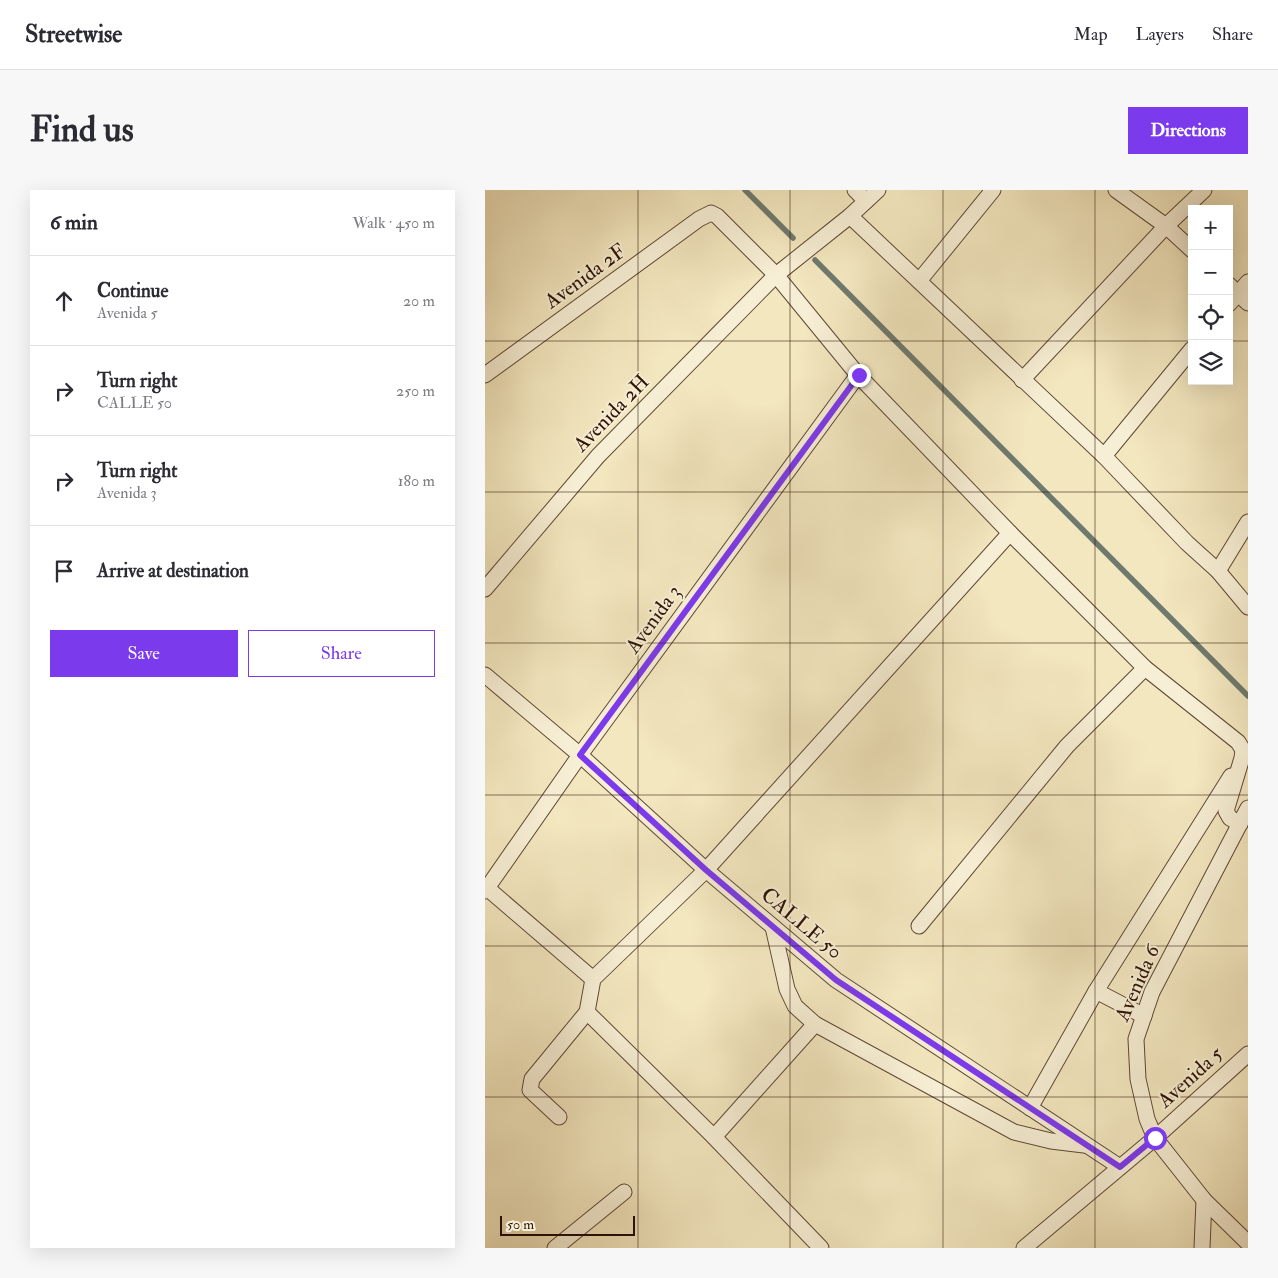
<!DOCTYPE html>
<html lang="en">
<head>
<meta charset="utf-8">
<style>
	body { margin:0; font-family:"IM FELL Double Pica",serif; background:#f7f7f7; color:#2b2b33 }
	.controls { position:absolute; right:15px; top:15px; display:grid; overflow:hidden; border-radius:0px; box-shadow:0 5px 20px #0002 }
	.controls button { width:45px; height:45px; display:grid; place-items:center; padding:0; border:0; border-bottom:1px solid #e1e1e2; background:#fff; color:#2b2b33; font:25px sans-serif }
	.scale { position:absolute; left:15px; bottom:12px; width:135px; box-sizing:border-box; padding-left:5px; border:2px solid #2e1306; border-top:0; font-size:14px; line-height:18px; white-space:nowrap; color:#2e1306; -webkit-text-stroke:4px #f7efd5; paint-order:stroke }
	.stop { position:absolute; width:15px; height:15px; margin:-11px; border:4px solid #7c3aed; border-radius:50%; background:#fff }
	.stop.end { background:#7c3aed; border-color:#fff; box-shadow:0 1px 5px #0008 }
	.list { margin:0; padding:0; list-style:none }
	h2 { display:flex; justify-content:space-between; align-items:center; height:65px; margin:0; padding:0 20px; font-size:21px }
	h2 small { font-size:16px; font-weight:400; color:#7c7c81 }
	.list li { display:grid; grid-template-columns:32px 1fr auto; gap:15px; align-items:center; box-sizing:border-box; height:90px; padding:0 20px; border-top:1px solid #e1e1e2 }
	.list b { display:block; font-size:19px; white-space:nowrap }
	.list p { margin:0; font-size:16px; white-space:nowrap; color:#7c7c81 }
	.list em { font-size:16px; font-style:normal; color:#7c7c81 }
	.actions { display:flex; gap:10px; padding:15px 20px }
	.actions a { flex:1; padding:11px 0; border:1px solid #7c3aed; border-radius:0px; text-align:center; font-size:18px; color:#7c3aed }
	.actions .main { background:#7c3aed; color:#fff }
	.icon { flex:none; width:28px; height:28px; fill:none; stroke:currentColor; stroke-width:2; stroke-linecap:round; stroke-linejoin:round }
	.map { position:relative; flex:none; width:763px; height:1058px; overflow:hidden; border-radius:0px }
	header { display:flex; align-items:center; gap:30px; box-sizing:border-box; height:70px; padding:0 25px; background:#fff; border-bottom:1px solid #e1e1e2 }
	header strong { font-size:24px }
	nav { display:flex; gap:28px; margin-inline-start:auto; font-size:18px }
	.intro { display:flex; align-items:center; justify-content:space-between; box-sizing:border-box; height:120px; padding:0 30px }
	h1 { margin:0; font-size:35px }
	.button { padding:12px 22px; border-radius:0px; background:#7c3aed; color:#fff; font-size:18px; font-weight:700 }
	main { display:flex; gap:30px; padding:0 30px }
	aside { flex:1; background:#fff; border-radius:0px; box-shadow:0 5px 20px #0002 }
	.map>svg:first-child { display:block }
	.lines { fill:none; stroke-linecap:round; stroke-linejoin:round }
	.stream { stroke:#6f7a6e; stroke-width:5.5 }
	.street-casing { stroke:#5f4834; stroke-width:17 }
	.street { stroke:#f7efd5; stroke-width:15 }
	.route { stroke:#7c3aed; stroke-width:6 }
	.grid { fill:none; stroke:#2e1306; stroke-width:1; stroke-opacity:0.55 }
	.labels { text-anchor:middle; stroke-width:4; stroke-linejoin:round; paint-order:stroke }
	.street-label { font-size:21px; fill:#2e1306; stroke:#f7efd5 }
</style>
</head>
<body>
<header>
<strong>Streetwise</strong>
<nav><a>Map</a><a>Layers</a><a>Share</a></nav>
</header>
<div class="intro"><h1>Find us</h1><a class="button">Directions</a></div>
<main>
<aside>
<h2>6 min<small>Walk · 450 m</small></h2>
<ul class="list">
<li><svg class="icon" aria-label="ahead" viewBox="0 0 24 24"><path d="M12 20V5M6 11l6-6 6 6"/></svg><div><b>Continue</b><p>Avenida 5</p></div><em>20 m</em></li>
<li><svg class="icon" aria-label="right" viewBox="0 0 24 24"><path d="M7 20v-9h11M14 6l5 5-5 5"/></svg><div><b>Turn right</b><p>CALLE 50</p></div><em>250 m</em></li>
<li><svg class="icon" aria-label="right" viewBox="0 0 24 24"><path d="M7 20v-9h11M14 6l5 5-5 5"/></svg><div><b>Turn right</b><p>Avenida 3</p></div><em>180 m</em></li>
<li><svg class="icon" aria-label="arrive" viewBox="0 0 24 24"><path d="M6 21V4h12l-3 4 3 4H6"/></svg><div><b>Arrive at destination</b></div></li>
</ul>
<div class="actions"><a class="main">Save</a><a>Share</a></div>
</aside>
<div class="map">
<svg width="763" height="1058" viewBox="0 0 763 1058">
	<rect width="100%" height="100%" fill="#f3e7bf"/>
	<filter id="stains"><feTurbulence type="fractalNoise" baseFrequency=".004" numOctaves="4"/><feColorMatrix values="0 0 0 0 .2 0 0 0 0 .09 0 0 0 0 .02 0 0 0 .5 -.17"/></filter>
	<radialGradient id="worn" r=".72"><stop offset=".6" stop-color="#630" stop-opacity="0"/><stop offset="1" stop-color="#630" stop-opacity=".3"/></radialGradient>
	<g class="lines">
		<g class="stream">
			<polyline points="260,0 308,48"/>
			<polyline points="330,70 763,506"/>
		</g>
		<defs>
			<g id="street">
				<polyline points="370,0 381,11"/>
				<polyline points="631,0 681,36 707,60"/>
				<polyline points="365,26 619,266 702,353 733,381 763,417"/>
				<polyline points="434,91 508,0"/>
				<polyline points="744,95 763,113"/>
				<polyline points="744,114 763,92"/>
				<polyline points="0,185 214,29 226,23 232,26 291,85 373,185 525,343 660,478 753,552 758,560 757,568 741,621 745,628 755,634"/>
				<polyline points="537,190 681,36 719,0"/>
				<polyline points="619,266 707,159"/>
				<polyline points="733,381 763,332"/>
				<polyline points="0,399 113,266 291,85 365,26 393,0"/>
				<polyline points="0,485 95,565 221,680 351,790 635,977"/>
				<polyline points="763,618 667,802 651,849 653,889 662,929 670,948 719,1010 763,1053"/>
				<polyline points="2,698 108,789"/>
				<polyline points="0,701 95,565 373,185"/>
				<polyline points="434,736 582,556 660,478"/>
				<polyline points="288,737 302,799 310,816 330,834"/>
				<polyline points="611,801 659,826"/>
				<polyline points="102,822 229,947 336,1058"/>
				<polyline points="545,918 611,801 746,586"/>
				<polyline points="74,927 45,900 47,889 102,822 108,789 221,680 525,343"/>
				<polyline points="229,947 330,834 529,942 566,951 599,955"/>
				<polyline points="70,1058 139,1002"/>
				<polyline points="539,1058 670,948 763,864"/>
				<polyline points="717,1058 719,1010"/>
			</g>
		</defs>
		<use href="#street" class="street-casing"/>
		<use href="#street" class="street"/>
	</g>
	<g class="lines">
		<polyline class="route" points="374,185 95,565 221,680 351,790 635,977 670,948"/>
	</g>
	<path class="grid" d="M153,0V1058M305,0V1058M458,0V1058M610,0V1058M0,151H707M744,151H763M0,302H763M0,453H763M0,605H763M0,756H763M0,907H763"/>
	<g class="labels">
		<g class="street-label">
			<text transform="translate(100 86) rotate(-36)" y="7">Avenida 2F</text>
			<text transform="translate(126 223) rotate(-46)" y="7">Avenida 2H</text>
			<text transform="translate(168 429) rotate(-54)" y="7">Avenida 3</text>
			<text transform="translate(317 733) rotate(40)" y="7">CALLE 50</text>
			<text transform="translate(652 793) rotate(-66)" y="7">Avenida 6</text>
			<text transform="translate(705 887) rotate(-42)" y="7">Avenida 5</text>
		</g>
	</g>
	<rect width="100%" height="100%" filter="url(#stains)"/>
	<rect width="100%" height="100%" fill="url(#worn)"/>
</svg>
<div class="controls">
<button>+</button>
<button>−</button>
<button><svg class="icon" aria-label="locate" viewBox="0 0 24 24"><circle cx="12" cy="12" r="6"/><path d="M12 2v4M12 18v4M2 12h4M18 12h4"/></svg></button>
<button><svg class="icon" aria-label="layers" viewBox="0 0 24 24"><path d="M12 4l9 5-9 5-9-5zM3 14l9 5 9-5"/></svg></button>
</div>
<div class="scale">50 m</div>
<div class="stop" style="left:670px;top:948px"></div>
<div class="stop end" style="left:374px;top:185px"></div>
</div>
</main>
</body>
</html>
